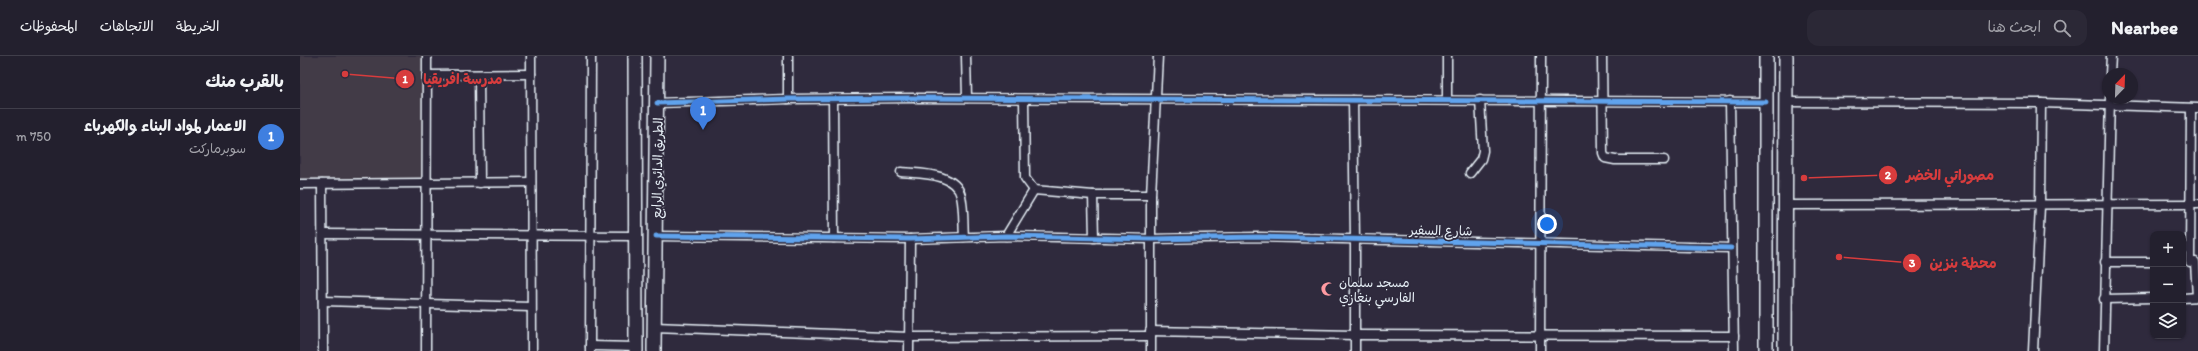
<!DOCTYPE html>
<html lang="ar">
<head>
<meta charset="utf-8">
<style>
	body { margin:0; font-family:Itim,"Playpen Sans Arabic",sans-serif; background:#2b2836; color:#f1f3f6; direction:rtl }
	.controls { position:absolute; right:12px; bottom:12px; display:grid; overflow:hidden; border-radius:8px; box-shadow:0 1px 3px #0004 }
	.controls button { width:36px; height:36px; display:grid; place-items:center; padding:0; border:0; border-bottom:1px solid #403e4a; background:#23202e; color:#f1f3f6; font:20px sans-serif }
	.compass { position:absolute; left:1802px; top:12px; width:36px; height:36px; border-radius:50%; background:#23202e; box-shadow:0 1px 3px #0004; rotate:23deg }
	.you { position:absolute; left:1247px; top:168px; width:14px; height:14px; margin:-10px; border:3px solid #fff; border-radius:50%; background:#1a73e8; box-shadow:0 0 0 6px #1a73e833 }
	.badge { display:grid; place-items:center; width:26px; height:26px; border-radius:50%; background:#ff9aa2; color:#fff; font-size:13px; font-weight:700 }
	.pin { position:absolute; translate:-50% -33px; filter:drop-shadow(0 1px 2px #0008) }
	.pin::after { content:''; position:absolute; top:21px; width:14px; height:12px; background:inherit; clip-path:polygon(0 0,100% 0,50% 100%) }
	.list { margin:0; padding:0; list-style:none }
	h2 { display:flex; justify-content:space-between; align-items:center; height:52px; margin:0; padding:0 16px; font-size:17px }
	h2 small { font-size:13px; font-weight:400; color:#a3a3aa }
	.list li { display:grid; grid-template-columns:26px 1fr auto; gap:12px; align-items:center; box-sizing:border-box; height:56px; padding:0 16px; border-top:1px solid #403e4a }
	.list b { display:block; font-size:15px; white-space:nowrap }
	.list p { margin:0; font-size:13px; white-space:nowrap; color:#a3a3aa }
	.list em { font-size:13px; font-style:normal; color:#a3a3aa }
	.icon { flex:none; width:22px; height:22px; fill:none; stroke:currentColor; stroke-width:2; stroke-linecap:round; stroke-linejoin:round }
	.map { position:relative; flex:none; width:1898px; height:295px; overflow:hidden; direction:ltr }
	header { display:flex; align-items:center; gap:24px; box-sizing:border-box; height:56px; padding:0 20px; background:#23202e; border-bottom:1px solid #403e4a }
	header strong { font-size:19px }
	nav { display:flex; gap:22px; margin-inline-start:auto; font-size:14px }
	.search { width:280px; height:36px; background:#2b2836; display:flex; align-items:center; gap:10px; box-sizing:border-box; padding:0 14px; border-radius:12px; color:#a3a3aa; font-size:15px }
	main { display:flex }
	aside { flex:1; background:#23202e }
	.map>svg:first-child { display:block }
	.built { fill:#433a47 }
	.lines { fill:none; stroke-linecap:round; stroke-linejoin:round }
	.minor-casing { stroke:#e8f1f8; stroke-width:11 }
	.primary-casing { stroke:#e8f1f8; stroke-width:16 }
	.minor { stroke:#2f2a3d; stroke-width:8 }
	.primary { stroke:#2f2a3d; stroke-width:13 }
	.cycleway-casing { stroke:#2f2a3d; stroke-width:8 }
	.cycleway { stroke:#60a3ed; stroke-width:5 }
	.labels { text-anchor:middle; stroke-width:3.5; stroke-linejoin:round; paint-order:stroke }
	.street-label { font-size:13px; fill:#e8f1f8; stroke:#2f2a3d }
	.poi-label { font-size:13px; fill:#e8f1f8; stroke:#2f2a3d; text-anchor:start }
	.leader { fill:none; stroke:#d83c3d; stroke-width:1.5 }
	.callout-dot { fill:#d83c3d; stroke:#2f2a3d; stroke-width:1.5 }
	.mark-label { font-size:12px; text-anchor:middle; font-weight:bold; fill:#fff }
	.callout-label { font-size:14px; text-anchor:middle; font-weight:bold; fill:#d83c3d; stroke:#2f2a3d; stroke-width:3.5; stroke-linejoin:round; paint-order:stroke }
</style>
</head>
<body>
<header>
<strong>Nearbee</strong>
<div class="search"><svg class="icon" aria-label="search" viewBox="0 0 24 24"><circle cx="10" cy="10" r="6"/><path d="M15 15l6 6"/></svg>ابحث هنا</div>
<nav><a>الخريطة</a><a>الاتجاهات</a><a>المحفوظات</a></nav>
</header>
<main>
<div class="map">
<svg width="1898" height="295" viewBox="0 0 1898 295">
	<rect width="100%" height="100%" fill="#2f2a3d"/>
	<filter id="ink" filterUnits="userSpaceOnUse"><feTurbulence type="fractalNoise" baseFrequency=".025" numOctaves="2"/><feDisplacementMap in="SourceGraphic" scale="8" xChannelSelector="R" yChannelSelector="G"/><feConvolveMatrix kernelMatrix="1 2 1 2 8 2 1 2 1" color-interpolation-filters="sRGB"/></filter>
	<g filter="url(#ink)">
		<polygon class="built" points="0,0 127,0 125,126 0,127"/>
		<g class="lines">
			<defs>
				<g id="minor">
					<polyline points="231,0 232,295"/>
					<polyline points="666,0 667,42"/>
					<polyline points="1302,0 1303,97 1305,102 1315,104 1364,104"/>
					<polyline points="1810,18 1811,0"/>
					<polyline points="127,19 231,18"/>
					<polyline points="179,19 180,127"/>
					<polyline points="488,43 488,0"/>
					<polyline points="533,43 534,182"/>
					<polyline points="724,43 725,122 734,134 793,139 851,139"/>
					<polyline points="1053,44 1055,183 1055,295"/>
					<polyline points="1147,44 1147,0"/>
					<polyline points="1430,45 1434,295"/>
					<polyline points="1486,46 1741,47 1898,52"/>
					<polyline points="357,47 488,43 615,42 1466,46"/>
					<path d="M601,116C620,118 655,116 661,140C664,153 663,168 664,181"/>
					<polyline points="1170,117 1181,103 1183,95 1180,44"/>
					<polyline points="0,128 231,126"/>
					<polyline points="22,128 23,295"/>
					<polyline points="793,139 794,182"/>
					<polyline points="1486,149 1898,148"/>
					<polyline points="23,178 336,180"/>
					<polyline points="356,180 610,183 706,180 851,183 959,181 1431,192"/>
					<polyline points="706,180 734,134"/>
					<polyline points="1805,206 1853,206"/>
					<polyline points="1890,206 1891,52"/>
					<polyline points="1895,206 1897,241"/>
					<polyline points="1883,242 1898,241"/>
					<polyline points="1804,243 1853,242"/>
					<polyline points="23,245 231,251"/>
					<polyline points="355,271 609,281 850,280"/>
					<polyline points="850,275 1055,279 1434,280"/>
					<polyline points="290,290 336,291"/>
					<polyline points="126,295 127,0"/>
					<polyline points="290,295 291,0"/>
					<polyline points="609,295 610,183"/>
					<polyline points="851,295 851,139 858,0"/>
					<polyline points="1240,295 1241,0"/>
					<polyline points="1733,295 1740,150 1741,47"/>
					<polyline points="1804,295 1810,42"/>
				</g>
				<g id="primary">
					<polyline points="335,0 336,295"/>
					<polyline points="354,295 357,0"/>
					<polyline points="1466,295 1466,0"/>
					<polyline points="1485,295 1486,0"/>
				</g>
			</defs>
			<use href="#minor" class="minor-casing"/>
			<use href="#primary" class="primary-casing"/>
			<use href="#minor" class="minor"/>
			<use href="#primary" class="primary"/>
			<defs>
				<g id="cycleway">
					<polyline points="357,47 488,43 615,42 1466,46"/>
					<polyline points="356,180 610,183 706,180 851,183 959,181 1431,192"/>
				</g>
			</defs>
			<use href="#cycleway" class="cycleway-casing"/>
			<use href="#cycleway" class="cycleway"/>
		</g>
	</g>
	<defs>
		<symbol id="mosque-bare" viewBox="-9 -9 18 18"><path d="M3.5-4.9A6 6 0 1 0 3.5 4.9A5 5 0 1 1 3.5-4.9Z" fill="#ff9aa2" stroke="#2f2a3d" stroke-width="2.5" paint-order="stroke"/></symbol>
	</defs>
	<g fill-rule="evenodd">
		<use href="#mosque-bare" x="1018" y="223" width="20" height="20"/>
	</g>
	<g class="labels">
		<g class="street-label">
			<text transform="translate(357 112) rotate(-89)" y="5">الطريق الدائري الرابع</text>
			<text transform="translate(1141 174) rotate(1)" y="5">شارع السفير</text>
		</g>
		<g class="poi-label">
			<text x="1039" y="231">مسجد سلمان<tspan x="1039" dy="15">الفارسي بنغازي</tspan></text>
		</g>
	</g>
	<path class="leader" d="M45 18L105 23M1504 122L1588 119M1539 201L1612 207"/>
	<g class="callout-dot">
		<circle cx="45" cy="18" r="4"/>
		<circle cx="1504" cy="122" r="4"/>
		<circle cx="1539" cy="201" r="4"/>
		<circle cx="105" cy="23" r="10"/>
		<circle cx="1588" cy="119" r="10"/>
		<circle cx="1612" cy="207" r="10"/>
	</g>
	<g class="mark-label">
		<text x="105" y="27">1</text>
		<text x="1588" y="123">2</text>
		<text x="1612" y="211">3</text>
	</g>
	<g class="callout-label">
		<text x="163" y="28">مدرسة افريقيا</text>
		<text x="1650" y="124">مصوراتي الخضر</text>
		<text x="1663" y="212">محطة بنزين</text>
	</g>
</svg>
<div class="controls">
<button>+</button>
<button>−</button>
<button><svg class="icon" aria-label="layers" viewBox="0 0 24 24"><path d="M12 4l9 5-9 5-9-5zM3 14l9 5 9-5"/></svg></button>
</div>
<svg class="compass" viewBox="-18 -18 36 36"><path d="M0-13l5 13h-10z" fill="#e53935"/><path d="M0 13l5-13h-10z" fill="#a3a3aa"/></svg>
<div class="you"></div>
<div class="pin badge" style="left:403px;top:74px;background:#3f7fe0">1</div>
</div>
<aside>
<h2>بالقرب منك<small></small></h2>
<ul class="list">
<li><span class="badge" style="background:#3f7fe0">1</span><div><b>الاعمار لمواد البناء والكهرباء</b><p>سوبرماركت</p></div><em>750 m</em></li>
</ul>
</aside>
</main>
</body>
</html>
